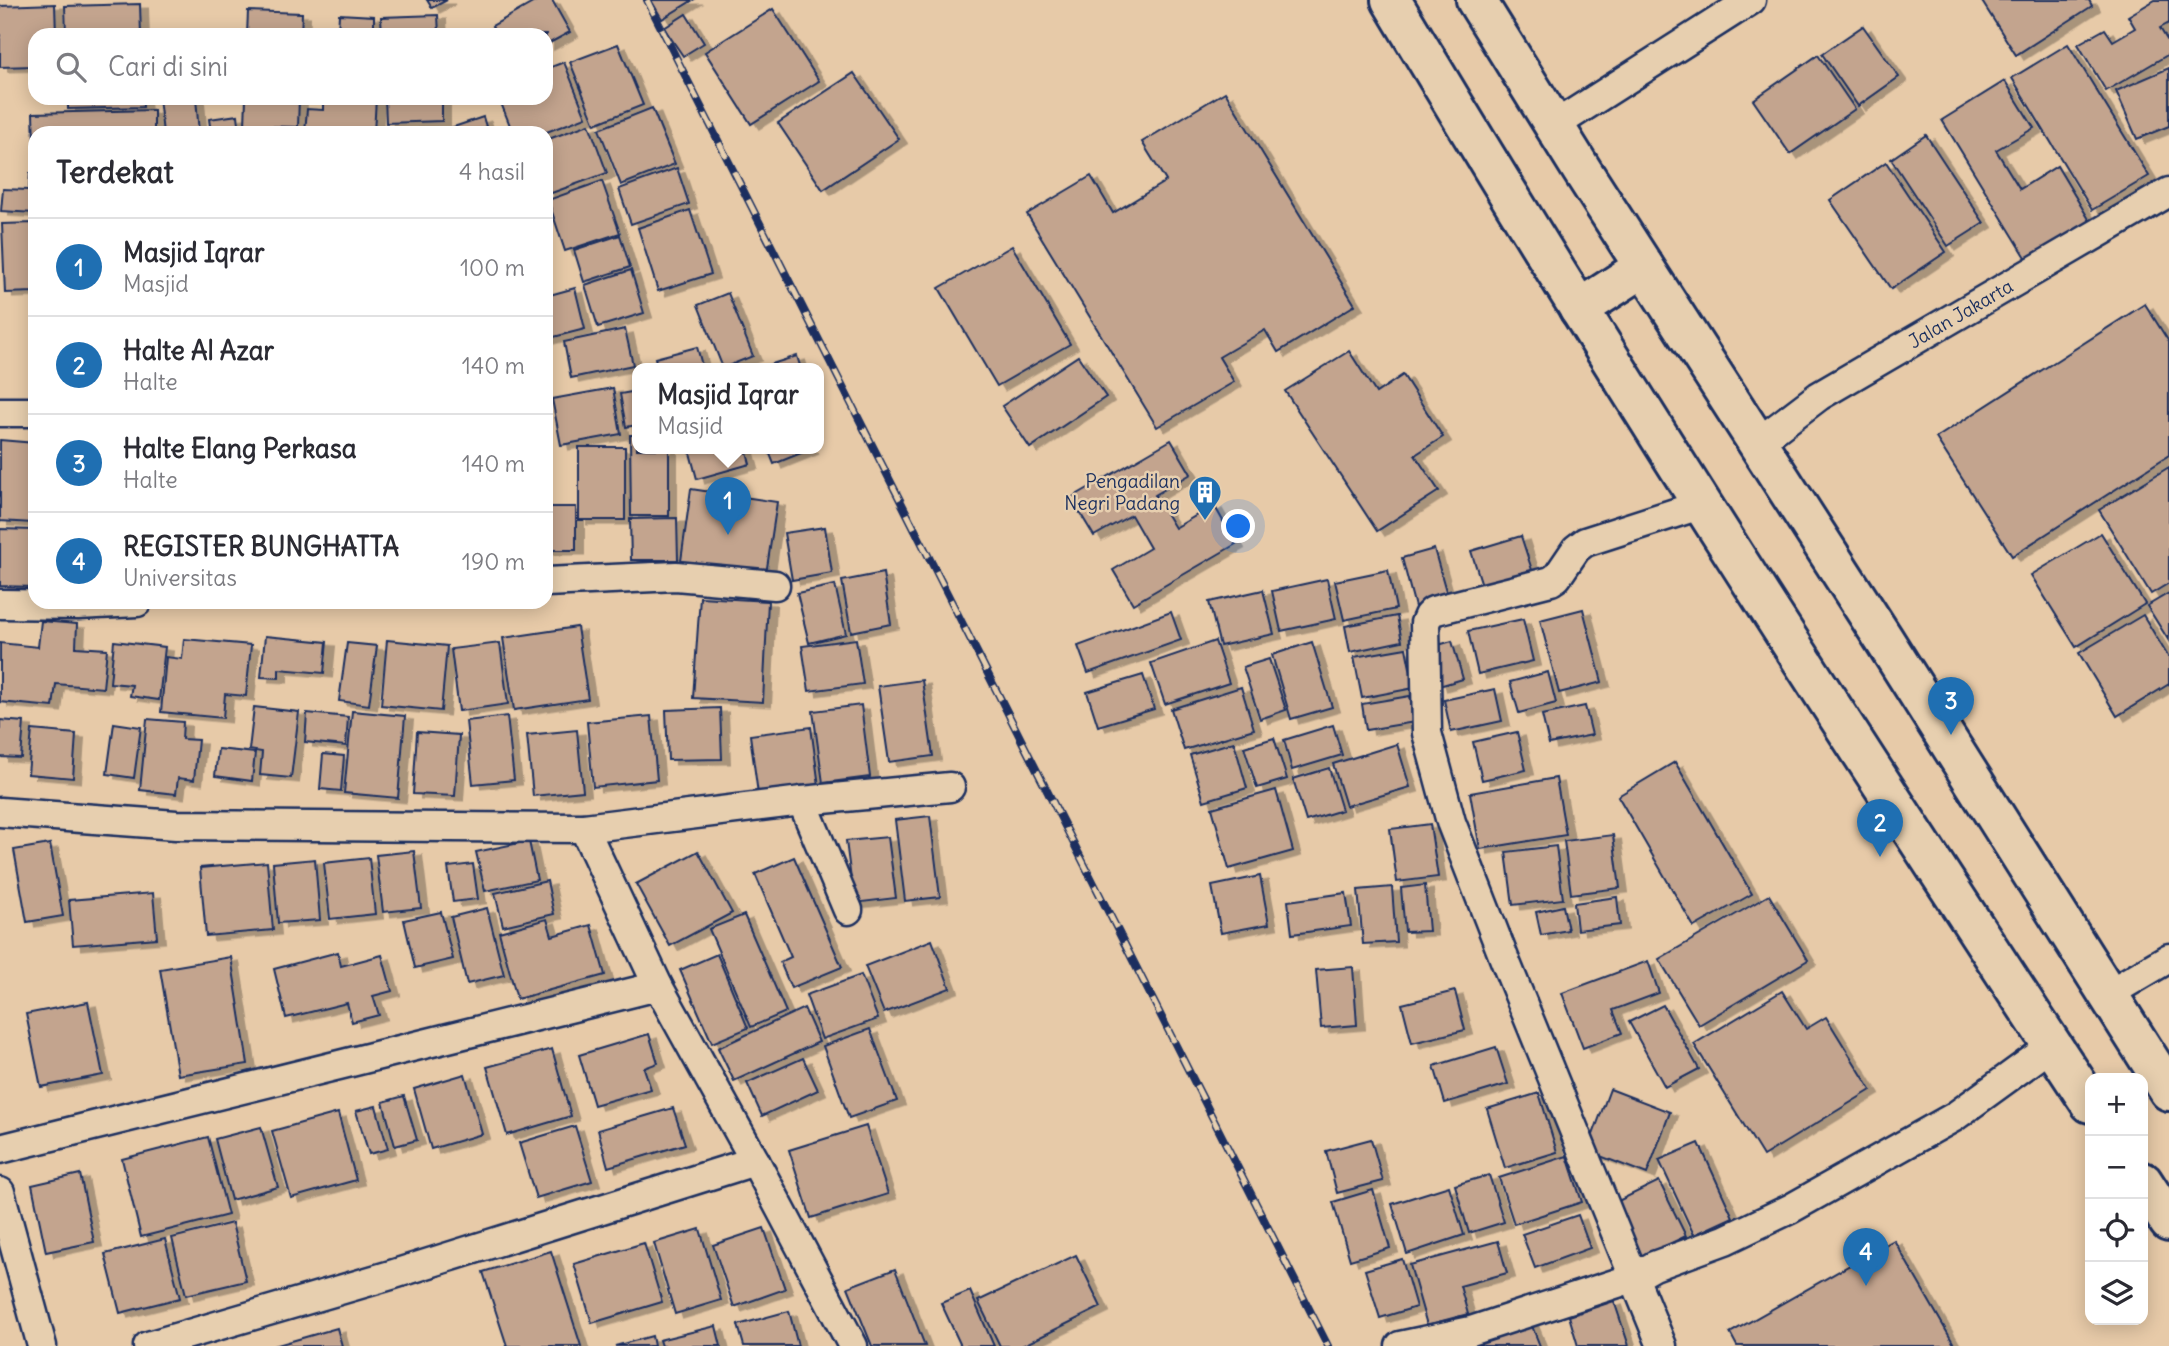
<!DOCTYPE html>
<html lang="id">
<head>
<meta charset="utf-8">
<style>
	body { margin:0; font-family:Delius,sans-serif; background:#f7f7f7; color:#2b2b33 }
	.controls { position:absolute; right:21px; bottom:21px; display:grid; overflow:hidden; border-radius:14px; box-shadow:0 4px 18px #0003 }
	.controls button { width:63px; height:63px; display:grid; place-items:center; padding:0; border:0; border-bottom:2px solid #e1e1e2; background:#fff; color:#2b2b33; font:35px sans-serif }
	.you { position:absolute; left:1239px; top:527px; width:24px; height:24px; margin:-18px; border:5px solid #fff; border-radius:50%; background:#1a73e8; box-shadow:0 0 0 10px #1a73e833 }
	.badge { display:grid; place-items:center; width:46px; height:46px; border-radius:50%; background:#1f6fb2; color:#fff; font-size:23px; font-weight:700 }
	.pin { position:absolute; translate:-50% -58px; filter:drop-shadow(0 2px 4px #0008) }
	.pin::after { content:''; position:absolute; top:37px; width:24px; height:21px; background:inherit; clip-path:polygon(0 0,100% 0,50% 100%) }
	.popup { position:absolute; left:632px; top:363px; width:192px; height:91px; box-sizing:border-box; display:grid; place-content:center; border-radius:14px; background:#fff; filter:drop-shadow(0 2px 5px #0005); font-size:23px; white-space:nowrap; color:#7c7c81 }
	.popup b { font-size:26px; color:#2b2b33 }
	.popup::after { content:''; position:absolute; left:50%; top:100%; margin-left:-14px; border:14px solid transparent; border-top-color:#fff }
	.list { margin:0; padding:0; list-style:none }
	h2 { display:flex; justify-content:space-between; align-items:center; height:91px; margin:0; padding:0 28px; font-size:30px }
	h2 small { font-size:23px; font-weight:400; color:#7c7c81 }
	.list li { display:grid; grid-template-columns:46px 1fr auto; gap:21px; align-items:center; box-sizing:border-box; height:98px; padding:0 28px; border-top:2px solid #e1e1e2 }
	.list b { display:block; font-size:26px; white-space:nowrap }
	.list p { margin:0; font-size:23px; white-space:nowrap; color:#7c7c81 }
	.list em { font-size:23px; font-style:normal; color:#7c7c81 }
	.icon { flex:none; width:38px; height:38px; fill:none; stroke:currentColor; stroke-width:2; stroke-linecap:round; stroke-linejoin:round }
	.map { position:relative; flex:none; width:2169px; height:1346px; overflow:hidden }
	.search { position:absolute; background:#fff; box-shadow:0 4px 18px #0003; left:28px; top:28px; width:525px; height:77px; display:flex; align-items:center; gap:18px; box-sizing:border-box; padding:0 24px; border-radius:21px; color:#7c7c81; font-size:26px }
	.panel { position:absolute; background:#fff; box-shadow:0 4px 18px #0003; left:28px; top:126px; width:525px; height:483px; border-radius:21px }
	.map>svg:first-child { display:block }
	.building { fill:#c3a48e; stroke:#1b2f5e; stroke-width:2; filter:url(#shadow) }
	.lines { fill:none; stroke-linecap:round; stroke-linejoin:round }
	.street-casing { stroke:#1b2f5e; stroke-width:33 }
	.primary-casing { stroke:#1b2f5e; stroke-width:44 }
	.street { stroke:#e7cfaf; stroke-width:28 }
	.primary { stroke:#e7cfaf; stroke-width:38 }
	.rail-casing { stroke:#1b2f5e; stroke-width:8 }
	.rail { stroke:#e7cfaf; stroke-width:5; stroke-dasharray:16; stroke-linecap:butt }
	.labels { text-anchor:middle; stroke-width:5; stroke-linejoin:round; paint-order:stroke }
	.street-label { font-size:19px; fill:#1b2f5e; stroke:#e7cfaf }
	.poi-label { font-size:19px; fill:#1b2f5e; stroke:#e7cfaf; text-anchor:end }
</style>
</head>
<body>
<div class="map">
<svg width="2169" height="1346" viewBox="0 0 2169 1346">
	<defs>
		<filter id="shadow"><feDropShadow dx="8" dy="4.5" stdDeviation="0" flood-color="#0004"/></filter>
	</defs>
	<rect width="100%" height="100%" fill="#e7caa8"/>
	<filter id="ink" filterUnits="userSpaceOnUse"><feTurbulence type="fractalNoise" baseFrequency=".0143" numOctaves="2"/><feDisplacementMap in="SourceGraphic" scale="14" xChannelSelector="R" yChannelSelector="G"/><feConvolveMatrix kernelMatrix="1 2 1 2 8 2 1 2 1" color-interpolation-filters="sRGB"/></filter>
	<g filter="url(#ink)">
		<g class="building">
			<polygon points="427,0 447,0 432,8"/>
			<polygon points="538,0 552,0 570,32 546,45 546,35 496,35 492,26"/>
			<polygon points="651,0 693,0 662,19"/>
			<polygon points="1981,0 2089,0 2092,6 2016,55"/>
			<polygon points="2155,0 2169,0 2169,23 2160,28 2169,43 2169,54 2106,91 2078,44 2105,29 2113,41 2135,28 2128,16"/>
			<polygon points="55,4 56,35 35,35 35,66 0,67 0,6"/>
			<polygon points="140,4 141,35 66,35 65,6"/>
			<polygon points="773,9 819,81 751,124 705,52"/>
			<polygon points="248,11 302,13 301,35 247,35"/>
			<polygon points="339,14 374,16 374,35 327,35 338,34"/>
			<polygon points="686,14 704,43 683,56 664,28"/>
			<polygon points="438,15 439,35 382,35 381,17"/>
			<polygon points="1863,26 1899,77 1858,106 1822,54"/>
			<polygon points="618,44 643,105 595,124 570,62"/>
			<polygon points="2068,44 2149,176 2092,210 2012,78"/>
			<polygon points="1818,55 1855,109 1790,154 1753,100"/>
			<polygon points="564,62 586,117 544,133 513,133 499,98 546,98 546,69"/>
			<polygon points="2169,68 2169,126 2137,139 2116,91"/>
			<polygon points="854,73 899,139 823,190 778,123"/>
			<polygon points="2005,81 2034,128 1996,150 2020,189 2057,166 2090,221 2027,259 1942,120"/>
			<polygon points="1225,92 1355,305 1278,352 1265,330 1219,357 1234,382 1157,427 1027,214 1091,176 1113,213 1166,181 1142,142"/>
			<polygon points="68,98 142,98 143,107 68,109"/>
			<polygon points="159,98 196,98 199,133 163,133"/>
			<polygon points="246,98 299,98 298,127 245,126"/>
			<polygon points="323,98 376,98 374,133 305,133 307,109 323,110"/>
			<polygon points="385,98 442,98 442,121 386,123"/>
			<polygon points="652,108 675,164 621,185 599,129"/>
			<polygon points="154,110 154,133 35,133 35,171 33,113"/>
			<polygon points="238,115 240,133 211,133 209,119"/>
			<polygon points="483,117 488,133 436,133"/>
			<polygon points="589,124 607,173 546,195 546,140"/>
			<polygon points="1926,135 1984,223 1948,246 1891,159"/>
			<polygon points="1886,162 1946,252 1891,289 1830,200"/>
			<polygon points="677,168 689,204 631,224 619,189"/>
			<polygon points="30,173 35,173 35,213 1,211 3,189 29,190"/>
			<polygon points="602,181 620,233 565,251 548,200"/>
			<polygon points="690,210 711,274 658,291 638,228"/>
			<polygon points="35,223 35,292 5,293 2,224"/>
			<polygon points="620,235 630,267 584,282 574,250"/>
			<polygon points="1012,246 1070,344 997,386 939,288"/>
			<polygon points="631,270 644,313 598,327 585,285"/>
			<polygon points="575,288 585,329 546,339 546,296"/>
			<polygon points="728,293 753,356 723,368 698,305"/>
			<polygon points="2145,304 2169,342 2169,455 2012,556 1936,438"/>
			<polygon points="625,329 633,365 571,378 564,342"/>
			<polygon points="697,347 703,369 658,369 655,358"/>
			<polygon points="1349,351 1376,393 1403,375 1443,437 1415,455 1439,491 1377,531 1285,391"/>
			<polygon points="797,356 801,369 756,369"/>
			<polygon points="1078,356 1106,397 1030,448 1002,406"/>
			<polygon points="613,388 621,434 561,445 552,399"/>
			<polygon points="637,391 637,425 626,427 620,394"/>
			<polygon points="630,435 637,435 637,449 669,449 669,516 631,516"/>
			<polygon points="0,440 35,443 33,523 0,521"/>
			<polygon points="1171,440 1191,474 1155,495 1175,528 1214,505 1236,544 1133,604 1113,570 1150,548 1131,515 1094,536 1071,498"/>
			<rect x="579" y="447" width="46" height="73"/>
			<polygon points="689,449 746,449 750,464 697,479"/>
			<polygon points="768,449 811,449 774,464"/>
			<polygon points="2169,467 2169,583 2151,594 2099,510"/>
			<polygon points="691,489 777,502 765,581 680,568"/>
			<rect x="546" y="507" width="30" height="43"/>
			<polygon points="677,518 678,560 631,560 630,519"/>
			<polygon points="825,527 832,573 792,580 784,533"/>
			<polygon points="0,529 35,530 35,587 0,586"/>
			<polygon points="2101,533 2145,604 2076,647 2031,575"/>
			<polygon points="1521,536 1533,573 1483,588 1471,551"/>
			<polygon points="1434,549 1448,598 1415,607 1402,558"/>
			<polygon points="1388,570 1396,609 1344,620 1335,581"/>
			<polygon points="883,573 891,624 851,632 842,581"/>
			<polygon points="1327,579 1336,619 1281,631 1272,591"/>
			<polygon points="835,585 846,634 809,643 797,593"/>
			<polygon points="1263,590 1274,634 1220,646 1209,602"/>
			<polygon points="2169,593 2169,641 2147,606"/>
			<polygon points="700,597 768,601 763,702 693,698"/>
			<polygon points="1583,609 1602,682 1559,693 1540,620"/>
			<polygon points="1171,612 1181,640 1088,673 1078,646"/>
			<polygon points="2143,615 2169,658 2169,684 2117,716 2079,653"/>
			<polygon points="1397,616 1402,641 1350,652 1345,626"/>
			<polygon points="1523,619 1533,661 1478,674 1468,631"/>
			<polygon points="41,621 77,624 76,647 107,649 103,688 56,684 53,707 0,702 0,643 38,647"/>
			<polygon points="577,627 588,699 514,710 503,638"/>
			<polygon points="265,636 327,642 324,673 279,669 279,678 261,677"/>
			<polygon points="184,639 251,645 246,696 225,694 223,718 161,712 166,657 182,659"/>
			<polygon points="856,639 863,684 809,691 802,646"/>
			<polygon points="387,640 447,646 441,711 381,705"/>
			<polygon points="114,641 165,647 159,700 130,696 132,685 110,683"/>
			<polygon points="1215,641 1229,683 1165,704 1151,663"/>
			<polygon points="1452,641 1463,679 1439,686 1428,648"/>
			<polygon points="1312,642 1332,707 1291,719 1272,655"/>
			<polygon points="347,643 377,646 369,705 339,701"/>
			<polygon points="500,643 508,704 459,711 451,649"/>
			<polygon points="1406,648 1414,688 1362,698 1354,657"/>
			<polygon points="1269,659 1286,710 1260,719 1243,667"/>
			<polygon points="1548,672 1556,703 1519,713 1510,682"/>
			<polygon points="1143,675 1154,709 1098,726 1087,692"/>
			<polygon points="922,680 933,756 889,762 878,686"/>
			<polygon points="1241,687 1254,729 1184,750 1171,709"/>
			<polygon points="1495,689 1502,721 1451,732 1444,700"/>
			<polygon points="1410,696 1415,722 1366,730 1362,704"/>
			<polygon points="861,705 870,777 823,783 813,711"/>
			<polygon points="1585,706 1592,735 1549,744 1542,715"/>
			<polygon points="254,707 299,712 291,778 260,775 262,752 249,750"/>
			<polygon points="720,708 722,759 668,760 666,710"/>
			<polygon points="352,711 405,716 398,798 344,793"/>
			<polygon points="307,713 348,717 346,746 305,742"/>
			<polygon points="507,716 514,780 473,784 466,721"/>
			<polygon points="651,716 657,780 593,787 587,722"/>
			<polygon points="147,719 183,722 182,739 198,740 194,780 178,778 176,794 140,790"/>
			<polygon points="0,720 24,722 21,758 0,757"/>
			<polygon points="114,723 141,727 134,778 107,774"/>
			<polygon points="1333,725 1342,755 1292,770 1284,740"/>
			<polygon points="811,727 819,786 758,794 750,735"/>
			<polygon points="32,730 76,734 73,778 28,774"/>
			<polygon points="577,730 583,791 533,796 527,735"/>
			<polygon points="417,732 459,735 455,796 413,794"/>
			<polygon points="1517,732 1526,770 1482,780 1473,742"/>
			<polygon points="1274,738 1287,779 1257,788 1244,747"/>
			<polygon points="1234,742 1247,788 1204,801 1190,755"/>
			<polygon points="1397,744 1410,787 1346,806 1333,764"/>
			<polygon points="218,749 255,753 252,781 215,776"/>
			<polygon points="323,754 344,756 341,791 320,789"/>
			<polygon points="1675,762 1752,894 1694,927 1618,796"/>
			<polygon points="1329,768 1342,810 1306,821 1293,779"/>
			<polygon points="1556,778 1566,835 1480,849 1470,793"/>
			<polygon points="1276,790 1293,851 1229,869 1212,808"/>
			<polygon points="930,816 940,897 905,901 895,820"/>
			<polygon points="1430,824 1438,877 1397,882 1390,829"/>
			<polygon points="1613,835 1620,888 1571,894 1564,841"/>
			<polygon points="888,837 896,898 854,903 846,841"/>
			<polygon points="529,841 537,880 485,891 476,852"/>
			<polygon points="50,844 63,916 27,922 14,850"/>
			<polygon points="1556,846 1563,899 1513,905 1506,852"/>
			<polygon points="414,851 421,908 383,912 376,855"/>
			<polygon points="698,851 732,913 670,946 636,884"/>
			<polygon points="794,857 842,967 791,988 780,962 791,957 755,874"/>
			<polygon points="369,858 375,914 330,919 324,863"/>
			<polygon points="315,859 320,920 278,923 273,863"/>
			<polygon points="267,862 273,930 206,936 200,868"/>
			<polygon points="473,864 478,899 453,902 448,867"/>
			<polygon points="1260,876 1269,924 1221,933 1212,886"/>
			<polygon points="547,881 554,914 503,926 495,893"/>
			<polygon points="1425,885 1429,931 1405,932 1401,888"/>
			<polygon points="1392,887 1396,942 1363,944 1358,890"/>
			<polygon points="153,893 157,938 73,945 69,900"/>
			<polygon points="1346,893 1351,926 1292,934 1288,901"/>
			<polygon points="1769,895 1808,960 1699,1025 1659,959"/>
			<polygon points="1617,897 1620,925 1577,930 1574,903"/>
			<polygon points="1563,906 1568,930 1541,935 1536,912"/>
			<polygon points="487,908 504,975 467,984 451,917"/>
			<polygon points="441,912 453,959 415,968 404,920"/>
			<polygon points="744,915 786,1012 751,1027 709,929"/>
			<polygon points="547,919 552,936 591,925 605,975 517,999 499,932"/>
			<polygon points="932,940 950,988 884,1013 865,966"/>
			<polygon points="338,952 341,966 382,955 392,991 373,996 379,1015 352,1022 347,1003 286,1018 274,969"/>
			<polygon points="717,954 748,1028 712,1043 680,970"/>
			<polygon points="231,957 248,1064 178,1075 160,969"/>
			<polygon points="1648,961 1659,993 1613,1010 1622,1033 1583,1048 1562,993"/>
			<polygon points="1353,967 1357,1025 1321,1028 1316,970"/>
			<polygon points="861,975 878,1019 822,1039 806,995"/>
			<polygon points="1455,991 1465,1030 1412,1043 1402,1004"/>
			<polygon points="1782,991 1806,1029 1826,1017 1871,1090 1763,1156 1694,1044"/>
			<polygon points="88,1002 103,1075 41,1087 26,1014"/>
			<polygon points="1663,1005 1699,1069 1665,1087 1629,1022"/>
			<polygon points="804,1008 819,1042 734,1081 718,1048"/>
			<polygon points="870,1029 897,1101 849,1118 823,1046"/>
			<polygon points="649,1034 658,1063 644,1068 651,1089 594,1105 579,1055"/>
			<polygon points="1496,1047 1508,1084 1445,1103 1434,1066"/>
			<polygon points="552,1049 571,1116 507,1135 487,1067"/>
			<polygon points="803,1058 818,1090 762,1116 747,1083"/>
			<polygon points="465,1074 482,1134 431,1149 414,1089"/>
			<polygon points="1610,1089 1670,1112 1647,1174 1587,1151"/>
			<polygon points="1539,1093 1557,1152 1505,1168 1487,1109"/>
			<polygon points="404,1096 417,1140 395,1146 383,1102"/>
			<polygon points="376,1106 388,1149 369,1154 356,1111"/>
			<polygon points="673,1108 685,1144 608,1167 598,1130"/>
			<polygon points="338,1113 356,1180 291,1198 272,1131"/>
			<polygon points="575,1126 592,1181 536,1198 519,1143"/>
			<polygon points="866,1126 888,1194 811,1218 789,1150"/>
			<polygon points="261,1127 278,1187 231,1200 215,1139"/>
			<polygon points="208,1137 228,1215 141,1237 122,1159"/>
			<polygon points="1371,1139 1383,1181 1337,1193 1326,1151"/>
			<polygon points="1699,1143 1733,1217 1694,1235 1659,1160"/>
			<polygon points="1567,1156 1582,1202 1514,1224 1499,1178"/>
			<polygon points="80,1174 94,1242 46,1252 32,1185"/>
			<polygon points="1489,1175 1504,1222 1469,1233 1455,1185"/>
			<polygon points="1659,1181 1686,1236 1640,1258 1614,1203"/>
			<polygon points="1449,1186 1464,1235 1407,1254 1392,1204"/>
			<polygon points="1373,1190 1390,1248 1350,1260 1333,1202"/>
			<polygon points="1578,1215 1590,1248 1535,1268 1522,1234"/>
			<polygon points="232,1223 246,1281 186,1295 172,1238"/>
			<polygon points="764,1228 785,1289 734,1307 713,1245"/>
			<polygon points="700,1229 721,1300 675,1314 654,1243"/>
			<polygon points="165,1239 180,1298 120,1313 105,1254"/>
			<polygon points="1894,1240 1955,1346 1737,1346 1730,1333"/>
			<polygon points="1498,1241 1507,1273 1460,1286 1468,1314 1427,1325 1410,1265"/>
			<polygon points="644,1243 662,1302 592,1323 574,1264"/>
			<polygon points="551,1251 581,1346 507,1346 483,1272"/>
			<polygon points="1076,1255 1101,1307 1022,1346 1000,1346 978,1301"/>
			<polygon points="1402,1259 1416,1307 1380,1318 1365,1270"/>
			<polygon points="895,1269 925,1346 872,1346 848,1287"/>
			<polygon points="970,1291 994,1346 961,1346 941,1303"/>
			<polygon points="1614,1301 1629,1346 1578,1346 1569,1316"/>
			<polygon points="789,1311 798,1346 744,1346 738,1325"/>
			<polygon points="1528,1316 1540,1346 1471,1346 1468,1338"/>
			<polygon points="716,1326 721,1346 661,1346 659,1340"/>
			<polygon points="337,1328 342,1346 274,1346"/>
			<polygon points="652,1336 654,1346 615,1346"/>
		</g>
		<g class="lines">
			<defs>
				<g id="street">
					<polyline points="1555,125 1751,0"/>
					<polyline points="0,412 35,412"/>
					<path id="s1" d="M1756,444L1819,396L2169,192"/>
					<polyline points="546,582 676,576 775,585"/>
					<polyline points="0,604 78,605 137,602"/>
					<polyline points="802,801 848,910"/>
					<polyline points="0,812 176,825 584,828 802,801 950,787"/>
					<polyline points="584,828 658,986 755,1161 853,1346"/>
					<polyline points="2108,994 2169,958"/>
					<polyline points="0,1149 658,986"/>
					<polyline points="0,1192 42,1346"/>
					<polyline points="148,1346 391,1275 755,1161"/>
					<polyline points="1400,1346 1471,1331 1633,1278 1654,1266 1725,1240 1790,1209 1954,1117 2053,1045"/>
					<polyline points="1662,1346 1506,963 1451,822 1427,733 1425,623 1428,616 1433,611 1551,581 1557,577 1576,549 1585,542 1703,504"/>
				</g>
				<g id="primary">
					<path d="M1391,0C1614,374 1851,739 2090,1103"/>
					<polyline points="1476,0 1583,172 1883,638 2169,1091"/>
					<polyline points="1579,309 1644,267"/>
					<polyline points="2143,1182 2169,1222"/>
				</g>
			</defs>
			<use href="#street" class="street-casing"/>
			<use href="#primary" class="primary-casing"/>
			<use href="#street" class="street"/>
			<use href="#primary" class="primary"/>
			<defs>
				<polyline id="rail" points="647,0 1328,1346"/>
			</defs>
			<use href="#rail" class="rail-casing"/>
			<use href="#rail" class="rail"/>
		</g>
	</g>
	<defs>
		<symbol id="building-pin" viewBox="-11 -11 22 30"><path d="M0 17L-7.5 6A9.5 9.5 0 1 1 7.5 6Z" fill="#1f6fb2" stroke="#e7cfaf"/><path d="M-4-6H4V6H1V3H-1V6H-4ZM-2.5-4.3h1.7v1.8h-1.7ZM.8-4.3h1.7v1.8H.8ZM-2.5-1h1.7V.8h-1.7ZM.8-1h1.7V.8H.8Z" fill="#fff"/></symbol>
	</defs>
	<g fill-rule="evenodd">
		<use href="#building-pin" x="1186" y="473" width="38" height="52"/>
	</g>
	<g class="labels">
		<g class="street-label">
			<text dy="7" stroke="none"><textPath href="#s1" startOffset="243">Jalan Jakarta</textPath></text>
		</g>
		<g class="poi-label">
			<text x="1180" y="488">Pengadilan<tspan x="1180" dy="22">Negri Padang</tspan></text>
		</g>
	</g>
</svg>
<div class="controls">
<button>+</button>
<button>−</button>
<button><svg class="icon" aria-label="locate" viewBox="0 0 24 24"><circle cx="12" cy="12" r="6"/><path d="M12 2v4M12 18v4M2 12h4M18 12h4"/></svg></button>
<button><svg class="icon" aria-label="layers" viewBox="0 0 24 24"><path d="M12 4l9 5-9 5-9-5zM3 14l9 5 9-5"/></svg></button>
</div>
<div class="you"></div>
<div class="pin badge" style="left:728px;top:535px">1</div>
<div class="popup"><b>Masjid Iqrar</b>Masjid</div>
<div class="pin badge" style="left:1880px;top:857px">2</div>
<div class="pin badge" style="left:1951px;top:735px">3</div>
<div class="pin badge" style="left:1866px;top:1286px">4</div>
<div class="search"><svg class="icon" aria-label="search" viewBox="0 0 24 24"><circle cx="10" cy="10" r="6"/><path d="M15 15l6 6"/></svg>Cari di sini</div>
<section class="panel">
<h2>Terdekat<small>4 hasil</small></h2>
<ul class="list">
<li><span class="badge">1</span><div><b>Masjid Iqrar</b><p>Masjid</p></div><em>100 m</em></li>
<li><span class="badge">2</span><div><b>Halte Al Azar</b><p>Halte</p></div><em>140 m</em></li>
<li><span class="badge">3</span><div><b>Halte Elang Perkasa</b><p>Halte</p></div><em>140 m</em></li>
<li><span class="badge">4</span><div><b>REGISTER BUNGHATTA</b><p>Universitas</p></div><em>190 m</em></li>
</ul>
</section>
</div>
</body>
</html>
